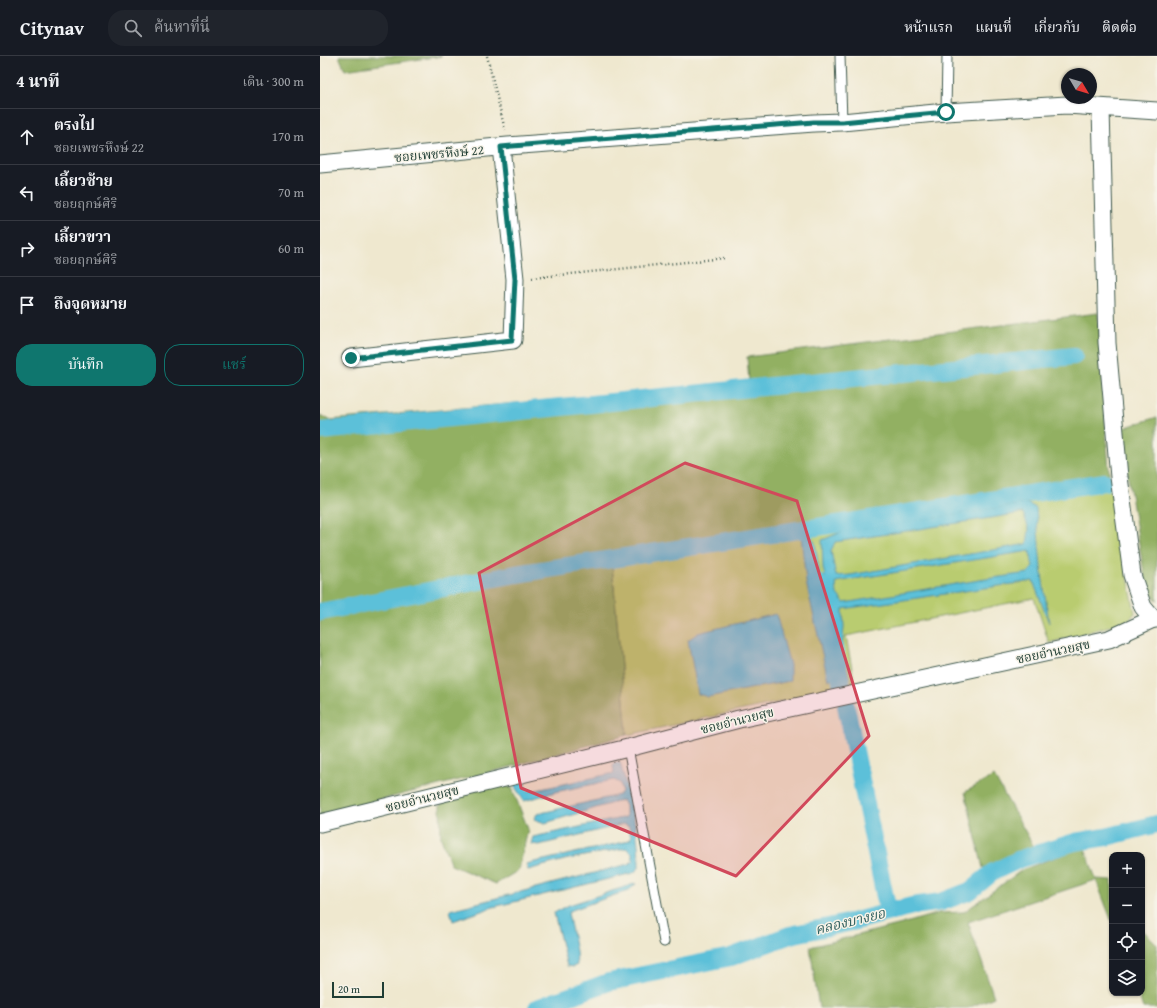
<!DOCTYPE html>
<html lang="th">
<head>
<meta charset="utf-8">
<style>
	body { margin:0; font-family:"Gentium Book Plus","Noto Serif Thai",serif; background:#20242c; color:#f1f3f6 }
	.controls { position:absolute; right:12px; bottom:12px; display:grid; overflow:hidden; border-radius:8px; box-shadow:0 1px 3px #0004 }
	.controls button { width:36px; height:36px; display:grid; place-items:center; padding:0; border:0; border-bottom:1px solid #363941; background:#171b24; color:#f1f3f6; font:20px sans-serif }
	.compass { position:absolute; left:741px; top:12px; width:36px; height:36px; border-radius:50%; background:#171b24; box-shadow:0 1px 3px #0004; rotate:128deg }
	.scale { position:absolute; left:12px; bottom:10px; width:52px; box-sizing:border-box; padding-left:4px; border:2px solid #1f3d34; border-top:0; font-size:11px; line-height:14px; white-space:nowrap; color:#1f3d34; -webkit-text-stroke:3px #f7f3e8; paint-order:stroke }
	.stop { position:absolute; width:12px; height:12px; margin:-9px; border:3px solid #0f766e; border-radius:50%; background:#fff }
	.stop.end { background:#0f766e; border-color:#fff; box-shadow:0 1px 4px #0008 }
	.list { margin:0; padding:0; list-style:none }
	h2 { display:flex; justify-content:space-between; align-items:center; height:52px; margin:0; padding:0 16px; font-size:17px }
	h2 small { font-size:13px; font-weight:400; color:#9ea1a6 }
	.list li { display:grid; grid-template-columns:26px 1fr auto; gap:12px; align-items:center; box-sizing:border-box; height:56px; padding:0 16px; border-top:1px solid #363941 }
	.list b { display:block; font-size:15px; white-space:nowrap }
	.list p { margin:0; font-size:13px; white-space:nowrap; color:#9ea1a6 }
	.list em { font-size:13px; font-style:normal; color:#9ea1a6 }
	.actions { display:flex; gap:8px; padding:12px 16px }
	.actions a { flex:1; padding:9px 0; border:1px solid #0f766e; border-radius:16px; text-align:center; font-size:14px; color:#0f766e }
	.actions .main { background:#0f766e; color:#fff }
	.icon { flex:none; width:22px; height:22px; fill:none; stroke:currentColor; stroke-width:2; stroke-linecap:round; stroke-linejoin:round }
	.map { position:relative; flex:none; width:837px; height:952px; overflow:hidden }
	header { display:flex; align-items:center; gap:24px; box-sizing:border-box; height:56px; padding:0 20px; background:#171b24; border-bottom:1px solid #363941 }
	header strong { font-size:19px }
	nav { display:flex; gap:22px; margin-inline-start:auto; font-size:14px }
	.search { width:280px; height:36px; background:#20242c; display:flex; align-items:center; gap:10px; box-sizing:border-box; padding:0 14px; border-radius:16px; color:#9ea1a6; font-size:15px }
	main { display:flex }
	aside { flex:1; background:#171b24 }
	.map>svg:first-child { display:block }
	.green { fill:#b9cc70; stroke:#6c8452 }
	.forest { fill:#92b062; stroke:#58764b }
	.water { fill:#5bc0d9; stroke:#3d7e86; fill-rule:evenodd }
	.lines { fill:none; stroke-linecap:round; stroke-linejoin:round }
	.canal { stroke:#5bc0d9; stroke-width:18 }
	.service-casing { stroke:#3e574b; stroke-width:11 }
	.minor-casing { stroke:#3e574b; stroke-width:19 }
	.path { stroke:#3e574b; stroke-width:2.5; stroke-dasharray:1 3; stroke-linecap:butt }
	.service { stroke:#fff; stroke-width:9 }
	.minor { stroke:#fff; stroke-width:17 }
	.route { stroke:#0f766e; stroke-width:5 }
	.marked { fill:#d1495b; fill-opacity:0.2; stroke:#d1495b; stroke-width:3; stroke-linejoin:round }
	.labels { text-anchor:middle; stroke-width:3; stroke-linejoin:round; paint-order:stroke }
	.street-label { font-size:13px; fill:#1f3d34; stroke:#f7f3e8 }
	.water-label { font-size:14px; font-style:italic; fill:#2e5e5d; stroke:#f7f3e8 }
</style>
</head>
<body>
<header>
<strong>Citynav</strong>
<div class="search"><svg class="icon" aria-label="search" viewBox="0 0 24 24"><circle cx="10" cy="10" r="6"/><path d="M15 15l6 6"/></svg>ค้นหาที่นี่</div>
<nav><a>หน้าแรก</a><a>แผนที่</a><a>เกี่ยวกับ</a><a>ติดต่อ</a></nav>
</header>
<main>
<aside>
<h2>4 นาที<small>เดิน · 300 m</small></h2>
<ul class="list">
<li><svg class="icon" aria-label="ahead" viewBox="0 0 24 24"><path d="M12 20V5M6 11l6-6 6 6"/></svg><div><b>ตรงไป</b><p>ซอยเพชรหึงษ์ 22</p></div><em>170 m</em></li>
<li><svg class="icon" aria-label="left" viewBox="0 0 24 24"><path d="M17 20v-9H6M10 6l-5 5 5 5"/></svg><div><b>เลี้ยวซ้าย</b><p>ซอยฤกษ์ศิริ</p></div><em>70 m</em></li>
<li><svg class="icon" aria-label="right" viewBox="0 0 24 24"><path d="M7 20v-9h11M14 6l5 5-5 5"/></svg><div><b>เลี้ยวขวา</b><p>ซอยฤกษ์ศิริ</p></div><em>60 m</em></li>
<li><svg class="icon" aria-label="arrive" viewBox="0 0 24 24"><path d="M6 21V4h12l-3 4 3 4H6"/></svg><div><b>ถึงจุดหมาย</b></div></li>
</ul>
<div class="actions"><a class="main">บันทึก</a><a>แชร์</a></div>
</aside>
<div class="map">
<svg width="837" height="952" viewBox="0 0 837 952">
	<rect width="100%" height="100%" fill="#f7f3e8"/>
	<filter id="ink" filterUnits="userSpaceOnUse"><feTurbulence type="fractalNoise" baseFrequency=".025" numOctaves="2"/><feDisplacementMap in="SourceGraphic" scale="8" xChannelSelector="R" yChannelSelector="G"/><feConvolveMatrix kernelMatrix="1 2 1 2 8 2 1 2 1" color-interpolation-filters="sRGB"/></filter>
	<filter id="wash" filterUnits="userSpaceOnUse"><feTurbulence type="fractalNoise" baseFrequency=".012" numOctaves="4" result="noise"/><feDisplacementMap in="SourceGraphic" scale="16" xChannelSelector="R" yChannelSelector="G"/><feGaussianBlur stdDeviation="0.9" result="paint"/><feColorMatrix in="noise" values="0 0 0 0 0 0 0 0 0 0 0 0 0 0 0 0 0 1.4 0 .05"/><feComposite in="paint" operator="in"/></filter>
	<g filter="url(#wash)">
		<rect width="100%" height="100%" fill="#efe8cf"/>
		<polygon class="green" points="790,430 815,557 808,565 729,587 714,542 526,580 535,630 307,679 292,509 494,470"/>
		<g class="forest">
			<polygon points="19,0 122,0 25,14"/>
			<polygon points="778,257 790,430 494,470 292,509 307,679 171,716 0,759 0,359 10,364 429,326 427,301"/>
			<polygon points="837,361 837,545 826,529 800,373"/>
			<polygon points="674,720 714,791 663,812 645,736"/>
			<polygon points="181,728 192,732 208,773 199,814 176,828 131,809 121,782 120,749 128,740"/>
			<polygon points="764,790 776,823 792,824 792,866 776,824 648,866 674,941 648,952 499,952 490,891 582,868 619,857 644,856 702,814"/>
			<polygon points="822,873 837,888 837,952 823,952 818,937 822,937"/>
		</g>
		<g class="water">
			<path d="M707,447L716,452L721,511L729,567L713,525L523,553L524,571L522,595L503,512L502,484L524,475ZM703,457L709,473L707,488L530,519L516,520L511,495L515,486ZM710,495L713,511L708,517L659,524L524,547L517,538L516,526Z"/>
			<polygon points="489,476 495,487 515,621 508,624 486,526 481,480"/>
			<polygon points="456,558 470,609 470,625 388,641 378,638 368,584 378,577"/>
			<path d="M300,706C309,738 320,779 319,812L313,817L173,851L133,865L130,854L309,808L313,804L312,797L306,792L248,803L208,814L206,808L304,786L311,783L309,770L304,768L219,789L211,788L213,781L306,761V750L303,744L225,767L214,763L217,758L299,739L302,735L300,727L294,724L235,736L204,745L193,728L204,727L207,734L212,735L294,717L293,710L295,707Z"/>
			<polygon points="317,827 309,834 252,854 248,857 256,895 257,909 253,911 247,910 234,857 249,849"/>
		</g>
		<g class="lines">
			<g class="canal">
				<polyline points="0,375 754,300"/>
				<polyline points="500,528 522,630"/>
				<polyline points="0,556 196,518 785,426"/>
				<polyline points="526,650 568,856"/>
				<polyline points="217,952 289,926 411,901 470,879 532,866 592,850 621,846 650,835 673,816 700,803 755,786 786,781 837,768"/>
			</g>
		</g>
	</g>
	<g filter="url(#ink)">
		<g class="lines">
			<defs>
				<g id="service">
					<polyline points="520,0 522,66"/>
					<polyline points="626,56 627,0"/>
					<polyline points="308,692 344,886"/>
				</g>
				<g id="minor">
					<polyline points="781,52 787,287 799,421 812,519 823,551 833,563 837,563"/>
					<polyline points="0,108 188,90 494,67 522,66 626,56 747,49 837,55"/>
					<polyline points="31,302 193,284 195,223 181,91"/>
					<polyline points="0,767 308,692 419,663 789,583 833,563"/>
				</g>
			</defs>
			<use href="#service" class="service-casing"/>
			<use href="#minor" class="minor-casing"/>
			<g class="path">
				<polyline points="167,0 185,74"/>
				<polyline points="212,222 405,202"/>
			</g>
			<use href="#service" class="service"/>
			<use href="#minor" class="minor"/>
		</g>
	</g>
	<g class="lines" filter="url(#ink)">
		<polyline class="route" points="31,302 192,284 195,223 181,91 494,66 522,66 626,56"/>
	</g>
	<path class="marked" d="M365,407L477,445L549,680L416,820L201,732L159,517Z"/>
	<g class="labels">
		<g class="street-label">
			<text transform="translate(119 97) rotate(-5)" y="5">ซอยเพชรหึงษ์ 22</text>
			<text transform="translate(733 595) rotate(-12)" y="5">ซอยอำนวยสุข</text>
			<text transform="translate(417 664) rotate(-14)" y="5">ซอยอำนวยสุข</text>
			<text transform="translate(102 742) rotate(-14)" y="5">ซอยอำนวยสุข</text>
		</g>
		<g class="water-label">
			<text transform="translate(530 865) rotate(-14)" y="5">คลองบางยอ</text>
		</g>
	</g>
</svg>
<div class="controls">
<button>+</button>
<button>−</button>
<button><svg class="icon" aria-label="locate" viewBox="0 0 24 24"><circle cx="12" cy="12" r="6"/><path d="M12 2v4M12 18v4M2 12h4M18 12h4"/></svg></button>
<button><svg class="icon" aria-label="layers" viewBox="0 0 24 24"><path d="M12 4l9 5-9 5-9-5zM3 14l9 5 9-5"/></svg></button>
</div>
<svg class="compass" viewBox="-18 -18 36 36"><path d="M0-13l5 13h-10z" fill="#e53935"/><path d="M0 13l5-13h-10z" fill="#9ea1a6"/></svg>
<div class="scale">20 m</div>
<div class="stop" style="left:626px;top:56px"></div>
<div class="stop end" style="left:31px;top:302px"></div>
</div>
</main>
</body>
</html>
